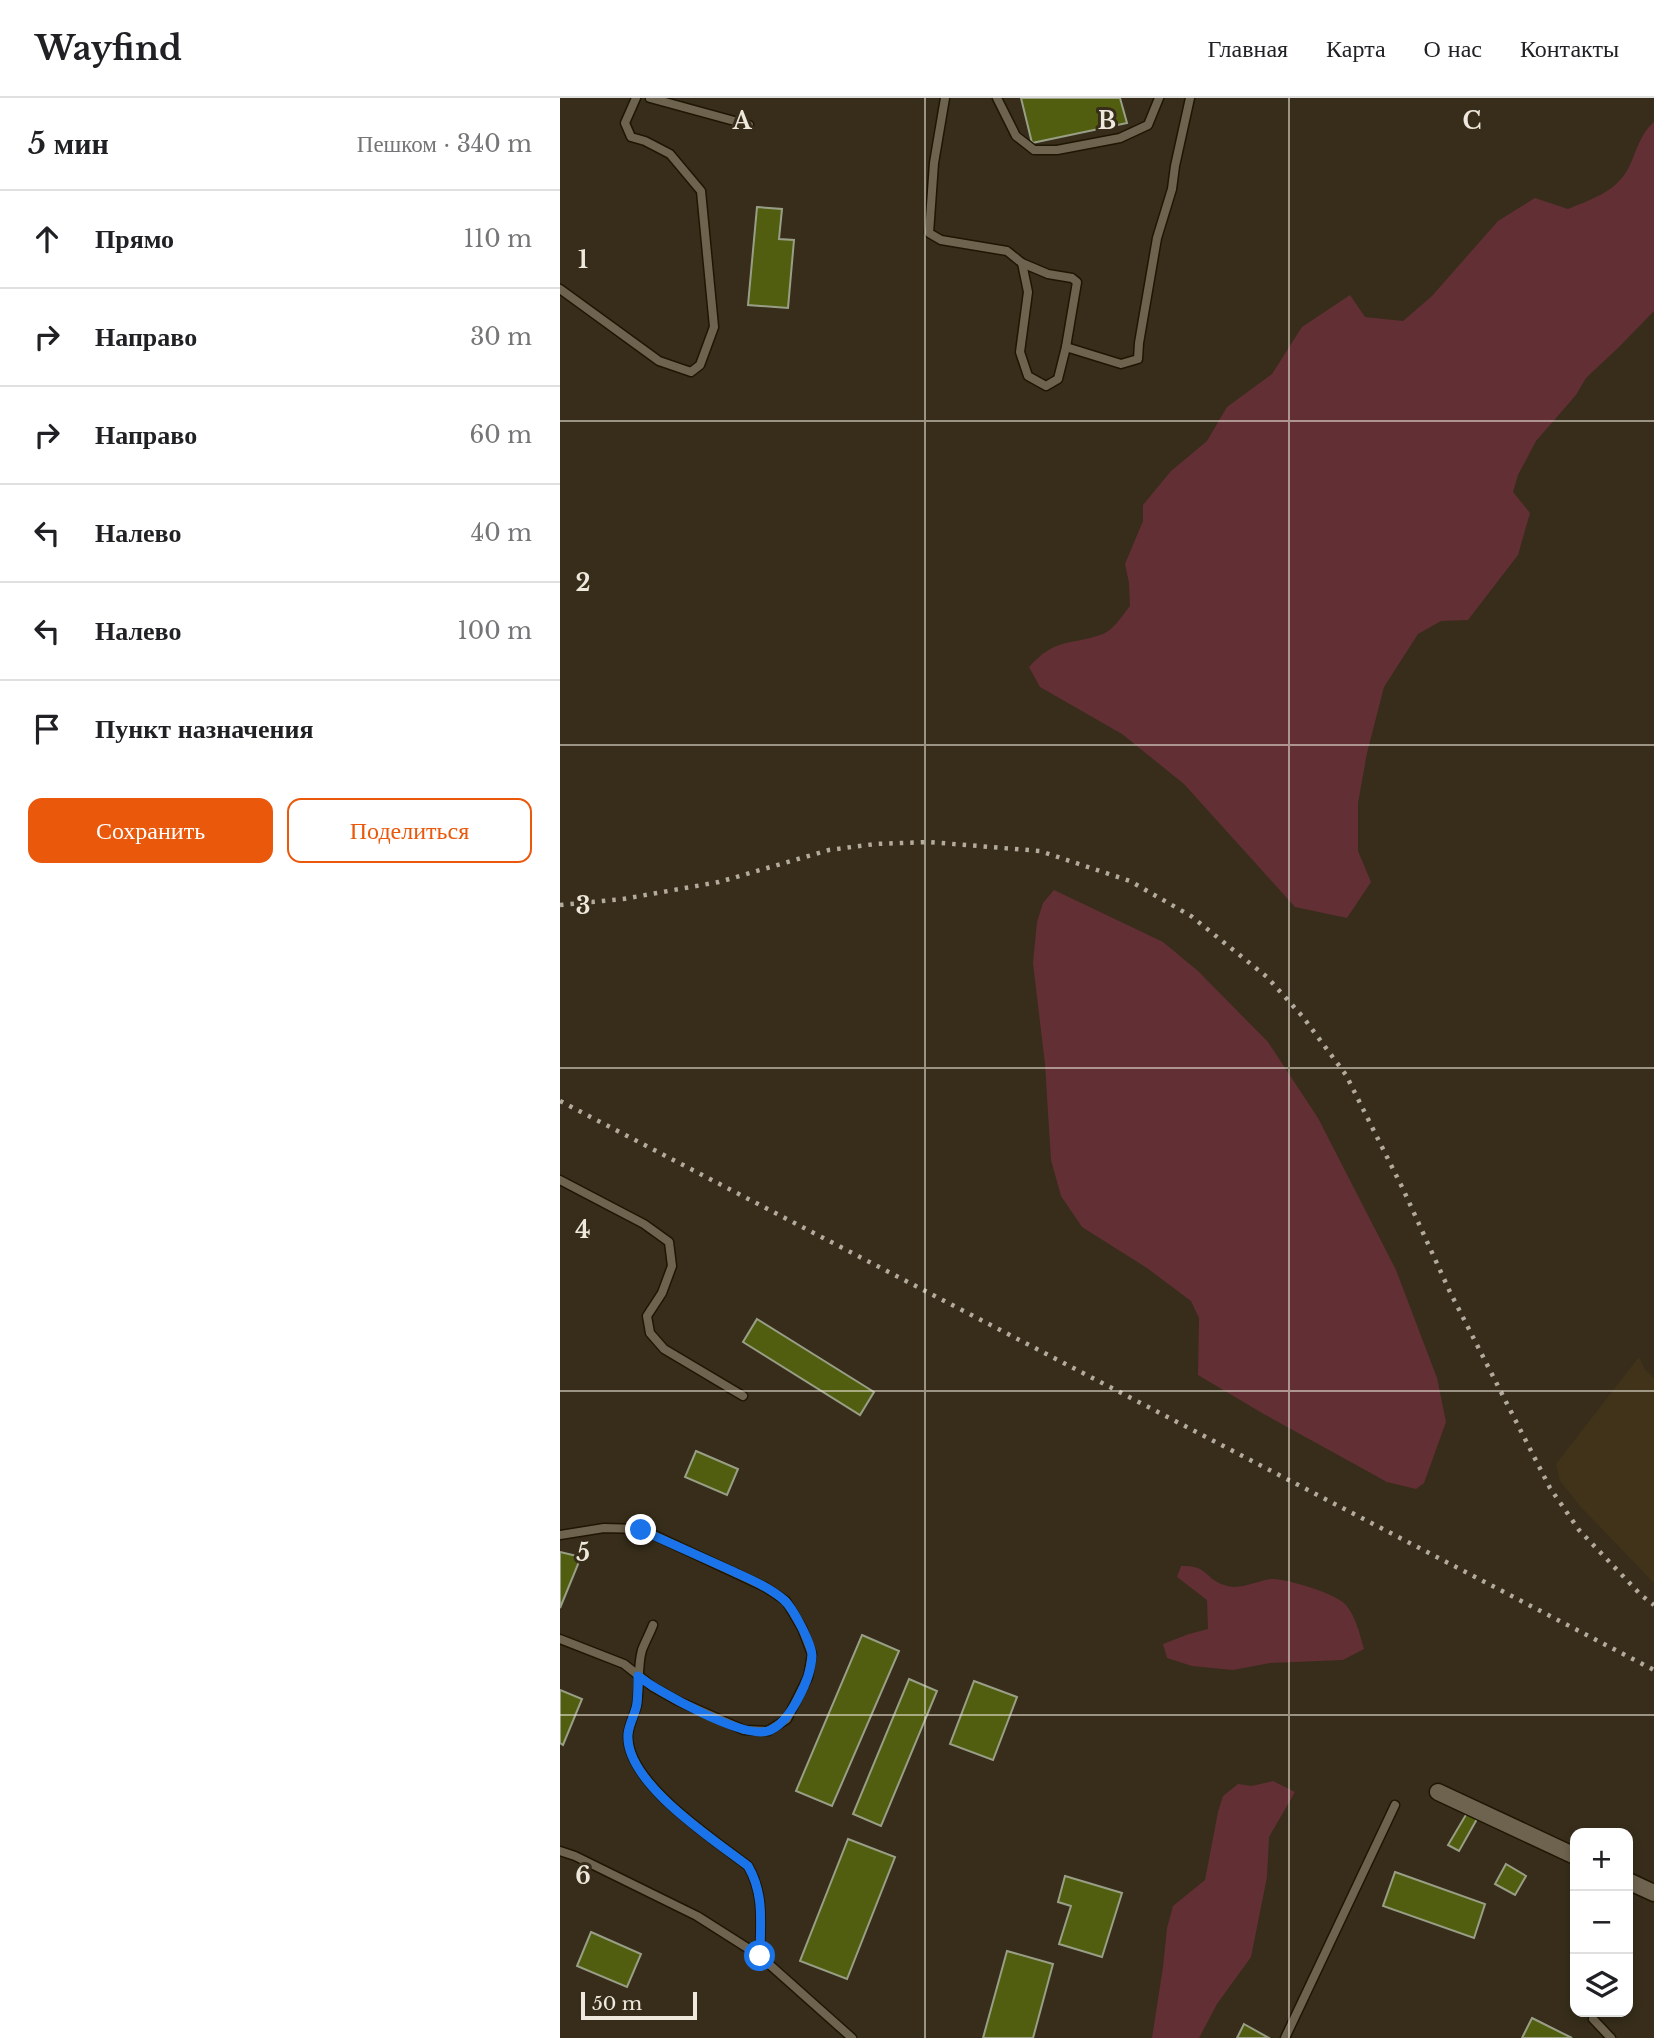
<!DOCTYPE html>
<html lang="ru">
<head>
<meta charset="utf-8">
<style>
	body { margin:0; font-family:"Libre Baskerville",serif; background:#f2f2f2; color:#202124 }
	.controls { position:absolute; right:21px; bottom:21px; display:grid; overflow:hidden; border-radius:14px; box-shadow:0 4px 10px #0003 }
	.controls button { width:63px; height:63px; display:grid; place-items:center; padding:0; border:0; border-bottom:2px solid #e0e0e0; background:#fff; color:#202124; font:35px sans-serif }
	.scale { position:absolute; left:21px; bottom:18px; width:116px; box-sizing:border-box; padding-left:7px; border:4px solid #efe9dd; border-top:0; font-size:19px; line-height:24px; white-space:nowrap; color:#efe9dd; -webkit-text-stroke:5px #372d1a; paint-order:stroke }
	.stop { position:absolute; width:21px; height:21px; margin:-16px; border:5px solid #1a73e8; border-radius:50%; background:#fff }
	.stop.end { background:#1a73e8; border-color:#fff; box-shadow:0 2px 7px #0008 }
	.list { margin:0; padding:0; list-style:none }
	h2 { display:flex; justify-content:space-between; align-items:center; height:91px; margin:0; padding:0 28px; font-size:30px }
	h2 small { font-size:23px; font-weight:400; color:#757577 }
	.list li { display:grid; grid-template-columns:46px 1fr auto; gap:21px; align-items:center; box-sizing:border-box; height:98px; padding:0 28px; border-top:2px solid #e0e0e0 }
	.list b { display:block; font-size:26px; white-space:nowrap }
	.list em { font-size:23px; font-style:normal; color:#757577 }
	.actions { display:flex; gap:14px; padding:21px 28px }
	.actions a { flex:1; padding:16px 0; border:2px solid #ea580c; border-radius:14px; text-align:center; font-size:24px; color:#ea580c }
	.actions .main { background:#ea580c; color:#fff }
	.icon { flex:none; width:38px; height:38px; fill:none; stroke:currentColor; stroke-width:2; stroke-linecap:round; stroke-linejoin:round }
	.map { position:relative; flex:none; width:1094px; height:1940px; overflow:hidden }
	header { display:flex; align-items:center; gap:42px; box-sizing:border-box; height:98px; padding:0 35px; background:#fff; border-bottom:2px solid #e0e0e0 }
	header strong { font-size:33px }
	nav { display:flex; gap:38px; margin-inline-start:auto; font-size:24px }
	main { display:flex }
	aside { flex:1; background:#fff }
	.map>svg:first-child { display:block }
	.built { fill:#403319 }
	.green { fill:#622f35 }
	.building { fill:#525e0f; stroke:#999f87; stroke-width:2 }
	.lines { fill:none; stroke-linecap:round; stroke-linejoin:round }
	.lane-casing { stroke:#1e1503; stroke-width:11 }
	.street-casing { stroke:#1e1503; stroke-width:19 }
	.lane { stroke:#6e634e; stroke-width:8 }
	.street { stroke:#6e634e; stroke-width:16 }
	.rail { stroke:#b3ab9d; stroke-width:4.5; stroke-dasharray:3.5 7; stroke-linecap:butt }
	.route { stroke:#1a73e8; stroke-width:9 }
	.grid { fill:none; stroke:#efe9dd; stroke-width:2; stroke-opacity:0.55 }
	.grid-label { font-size:23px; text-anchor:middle; font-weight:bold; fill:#efe9dd; stroke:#372d1a; stroke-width:6; stroke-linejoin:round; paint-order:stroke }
</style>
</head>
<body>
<header>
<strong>Wayfind</strong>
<nav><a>Главная</a><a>Карта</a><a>О нас</a><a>Контакты</a></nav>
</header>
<main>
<aside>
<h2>5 мин<small>Пешком · 340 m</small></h2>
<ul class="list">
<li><svg class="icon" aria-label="ahead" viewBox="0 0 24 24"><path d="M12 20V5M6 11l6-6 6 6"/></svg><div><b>Прямо</b></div><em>110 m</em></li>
<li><svg class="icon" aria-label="right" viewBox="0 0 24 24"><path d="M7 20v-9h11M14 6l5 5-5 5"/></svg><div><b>Направо</b></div><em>30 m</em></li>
<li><svg class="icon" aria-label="right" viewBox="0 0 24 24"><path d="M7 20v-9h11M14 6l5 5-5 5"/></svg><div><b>Направо</b></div><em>60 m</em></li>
<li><svg class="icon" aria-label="left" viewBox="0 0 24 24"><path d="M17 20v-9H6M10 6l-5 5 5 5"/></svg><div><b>Налево</b></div><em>40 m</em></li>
<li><svg class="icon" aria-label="left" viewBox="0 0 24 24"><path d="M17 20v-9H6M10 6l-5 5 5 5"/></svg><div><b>Налево</b></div><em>100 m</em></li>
<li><svg class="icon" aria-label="arrive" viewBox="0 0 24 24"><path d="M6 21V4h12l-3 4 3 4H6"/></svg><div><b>Пункт назначения</b></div></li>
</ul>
<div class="actions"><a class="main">Сохранить</a><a>Поделиться</a></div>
</aside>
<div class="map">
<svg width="1094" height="1940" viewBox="0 0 1094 1940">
	<rect width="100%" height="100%" fill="#372d1a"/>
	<polygon class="built" points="1079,1259 1085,1272 1094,1280 1094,1485 1020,1408 1000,1383 996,1366"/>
	<g class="green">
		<path d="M1094,24V213L1059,249L1026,280L1016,297L976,343L958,377L953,394L970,415L958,457L908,522L881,523L858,536L824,589L807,655L798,705V753L811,784L787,820L735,809L624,686L562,636L480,589L469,569C496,539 509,548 543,536C553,532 563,517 570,508L569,485L565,466L583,423V407L611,373L647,343L667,309L712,276L742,229L790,197L805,219L843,223L872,198L938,123L975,100L1008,111C1034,100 1057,94 1070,67C1077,51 1081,35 1094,24Z"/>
		<polygon points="494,792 603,844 638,873 708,944 758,1020 836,1172 877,1280 886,1324 864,1385 856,1391 827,1384 702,1315 638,1277 639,1220 631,1203 587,1170 522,1129 501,1098 491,1062 485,966 473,865 477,824 483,805"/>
		<path d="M621,1468C648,1467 644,1480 664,1487C680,1493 695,1483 711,1481C726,1480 777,1496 786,1507C796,1519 800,1537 804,1551L783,1562L710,1565L673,1572L632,1568L607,1560L603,1546L629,1536L648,1531L647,1502L617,1479Z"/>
		<polygon points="713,1683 735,1694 709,1739 707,1779 691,1859 657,1906 639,1940 592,1940 603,1869 607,1830 613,1808 645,1782 658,1714 663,1698 678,1686 692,1688"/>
	</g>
	<g class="building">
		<polygon points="461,0 560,0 567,25 472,45"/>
		<polygon points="197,109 222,111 219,141 234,142 228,210 188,207"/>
		<polygon points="197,1221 314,1294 300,1317 183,1244"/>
		<polygon points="136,1353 178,1371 167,1397 125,1379"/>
		<polygon points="0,1454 21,1459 0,1510"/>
		<polygon points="302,1537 339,1553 272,1708 236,1693"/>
		<polygon points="349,1581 377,1593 321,1728 293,1716"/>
		<polygon points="414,1583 457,1599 433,1662 390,1646"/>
		<polygon points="0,1592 22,1601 3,1647 0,1645"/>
		<polygon points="907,1715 917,1721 899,1753 888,1747"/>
		<polygon points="288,1741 335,1759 287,1881 240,1863"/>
		<polygon points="946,1766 966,1778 955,1797 935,1786"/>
		<polygon points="835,1774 925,1806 914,1840 823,1808"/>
		<polygon points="505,1778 562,1795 542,1859 499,1846 511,1808 498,1804"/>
		<polygon points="31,1834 81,1856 67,1889 17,1868"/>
		<polygon points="447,1853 493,1866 473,1940 423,1940"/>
		<polygon points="972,1920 1012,1940 962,1940"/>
		<polygon points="684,1926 709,1940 677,1940"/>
	</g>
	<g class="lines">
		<defs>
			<g id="lane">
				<polyline points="90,0 189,27"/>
				<polyline points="385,0 374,65 369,135 381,142 447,153 462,165 468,194 460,254 468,278 486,288 498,281 506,249 561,266 578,261 579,245 597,140 612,91 615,68 630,0"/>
				<polyline points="437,0 456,38 474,52 497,52 560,40 588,27 599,0"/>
				<polyline points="462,165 488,176 512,180 517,184 506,249"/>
				<polyline points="0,191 99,263 131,274 140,267 154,229 141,93 110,56 85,43 71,39 65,25 76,0"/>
				<polyline points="0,1082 84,1126 109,1144 112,1168 102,1195 87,1218 90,1235 104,1251 183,1298"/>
				<polyline points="0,1437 44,1430 81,1431 205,1489 226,1503 242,1530 252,1556 248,1579 227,1621 208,1633 184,1632 118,1603 93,1589 64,1566 0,1541"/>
				<path d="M0,1753L15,1758L137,1818L200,1858C200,1826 205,1797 188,1768C154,1741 66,1685 68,1637C69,1626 75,1616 77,1606C80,1588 77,1570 82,1552C85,1544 90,1535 93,1527"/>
				<polyline points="200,1858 292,1940"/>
				<polyline points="1033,1921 1051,1940"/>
				<polyline points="725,1940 835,1707"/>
			</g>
			<g id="street">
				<polyline points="878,1694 1015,1758"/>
				<polyline points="1068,1783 1094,1795"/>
			</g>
		</defs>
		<use href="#lane" class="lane-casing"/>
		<use href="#street" class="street-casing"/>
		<use href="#lane" class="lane"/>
		<use href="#street" class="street"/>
		<g class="rail">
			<polyline points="0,807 63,801 159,784 269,752 315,746 369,744 480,753 570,783 631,818 707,879 743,919 786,977 843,1091 890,1194 990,1390 1019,1432 1081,1497 1094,1507"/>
			<polyline points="0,1003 1094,1572"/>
		</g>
	</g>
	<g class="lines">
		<path class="route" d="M81,1432C110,1445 139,1458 168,1471C187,1480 208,1488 224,1502C233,1510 252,1546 252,1558C251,1580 230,1626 208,1633C182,1641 99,1594 78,1578C78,1586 78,1596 77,1605C76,1615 69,1625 68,1636C64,1684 154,1742 188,1768C205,1797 200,1826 200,1858"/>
	</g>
	<path class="grid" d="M365,0V1940M729,0V1940M0,323H1094M0,647H1094M0,970H1094M0,1293H1094M0,1617H1094"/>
	<g class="grid-label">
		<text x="182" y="31">A</text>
		<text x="547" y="31">B</text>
		<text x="912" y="31">C</text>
		<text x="23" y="170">1</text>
		<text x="23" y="493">2</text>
		<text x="23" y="816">3</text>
		<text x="23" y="1140">4</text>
		<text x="23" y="1463">5</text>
		<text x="23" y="1786">6</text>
	</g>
</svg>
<div class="controls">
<button>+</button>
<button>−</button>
<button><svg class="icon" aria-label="layers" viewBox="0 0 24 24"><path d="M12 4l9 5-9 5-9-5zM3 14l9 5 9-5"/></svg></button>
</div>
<div class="scale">50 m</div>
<div class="stop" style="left:200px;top:1858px"></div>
<div class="stop end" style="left:81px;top:1432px"></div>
</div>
</main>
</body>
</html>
